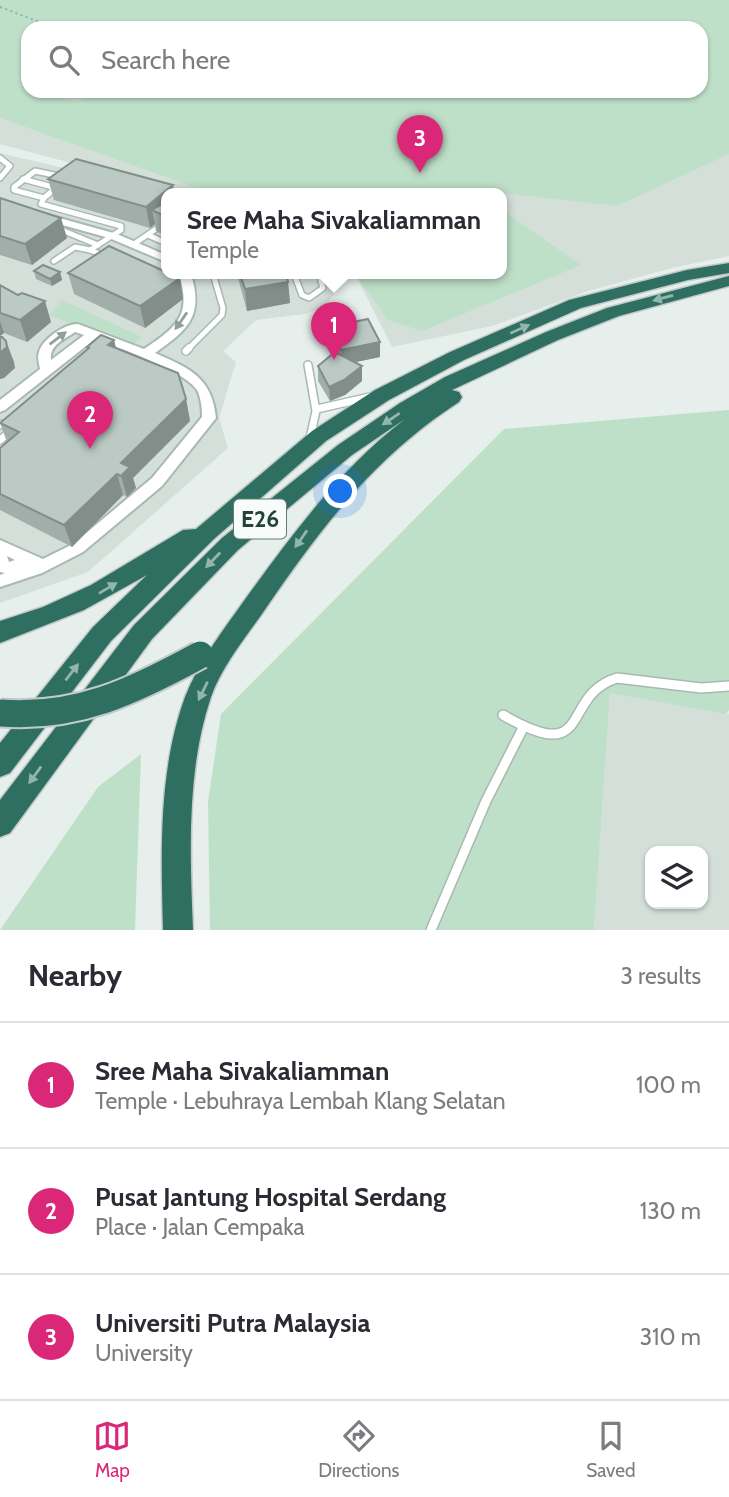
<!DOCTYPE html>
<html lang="en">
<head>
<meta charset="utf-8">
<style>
	body { margin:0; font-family:Cabin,sans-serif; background:#f2f2f3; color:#2b2b33 }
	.controls { position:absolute; right:21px; bottom:21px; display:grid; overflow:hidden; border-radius:14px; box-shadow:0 2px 5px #0004 }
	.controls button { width:63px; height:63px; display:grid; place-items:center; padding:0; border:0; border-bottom:2px solid #e1e1e2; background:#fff; color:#2b2b33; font:35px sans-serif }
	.you { position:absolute; left:341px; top:492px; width:24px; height:24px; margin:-18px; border:5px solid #fff; border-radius:50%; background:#1a73e8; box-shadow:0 0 0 10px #1a73e833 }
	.badge { display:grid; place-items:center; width:46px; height:46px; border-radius:50%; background:#db2777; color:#fff; font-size:23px; font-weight:700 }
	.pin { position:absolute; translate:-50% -58px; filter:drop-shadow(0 2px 4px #0008) }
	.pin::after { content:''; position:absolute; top:37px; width:24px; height:21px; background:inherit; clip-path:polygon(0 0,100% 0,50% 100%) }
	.popup { position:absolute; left:161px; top:188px; width:346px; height:91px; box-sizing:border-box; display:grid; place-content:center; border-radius:14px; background:#fff; filter:drop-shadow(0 2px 5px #0005); font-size:23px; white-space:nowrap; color:#7c7c81 }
	.popup b { font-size:26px; color:#2b2b33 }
	.popup::after { content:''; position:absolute; left:50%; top:100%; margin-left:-14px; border:14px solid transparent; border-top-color:#fff }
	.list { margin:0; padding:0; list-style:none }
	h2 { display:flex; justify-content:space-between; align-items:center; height:91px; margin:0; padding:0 28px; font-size:30px }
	h2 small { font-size:23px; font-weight:400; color:#7c7c81 }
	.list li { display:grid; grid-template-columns:46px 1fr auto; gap:21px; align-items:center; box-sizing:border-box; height:126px; padding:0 28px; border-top:2px solid #e1e1e2 }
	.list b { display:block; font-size:26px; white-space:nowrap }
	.list p { margin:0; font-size:23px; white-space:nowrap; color:#7c7c81 }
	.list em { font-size:23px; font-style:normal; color:#7c7c81 }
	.icon { flex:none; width:38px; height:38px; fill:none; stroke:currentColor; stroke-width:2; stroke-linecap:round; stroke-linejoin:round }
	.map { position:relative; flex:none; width:729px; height:930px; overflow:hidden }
	.search { position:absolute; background:#fff; box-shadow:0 2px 5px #0004; left:21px; right:21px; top:21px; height:77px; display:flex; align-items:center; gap:18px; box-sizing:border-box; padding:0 24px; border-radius:21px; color:#7c7c81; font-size:26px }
	.sheet { height:469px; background:#fff }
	nav { display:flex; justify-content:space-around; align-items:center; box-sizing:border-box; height:98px; border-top:2px solid #e1e1e2; background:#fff; font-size:19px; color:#7c7c81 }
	nav a { display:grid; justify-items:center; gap:4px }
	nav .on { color:#db2777 }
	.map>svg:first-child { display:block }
	.built { fill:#d4dfda; fill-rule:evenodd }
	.green { fill:#bfe0c8; fill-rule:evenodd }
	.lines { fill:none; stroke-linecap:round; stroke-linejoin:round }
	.lane-far2-casing { stroke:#a8b8b2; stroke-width:8 }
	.lane-far1-casing { stroke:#a8b8b2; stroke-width:10 }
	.lane-casing { stroke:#a8b8b2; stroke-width:12 }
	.street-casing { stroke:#a8b8b2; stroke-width:4 }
	.highway-casing { stroke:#c2cac8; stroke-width:3 }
	.path { stroke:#86b3a5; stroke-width:2; stroke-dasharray:2 3.5; stroke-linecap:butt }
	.lane-far2 { stroke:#fff; stroke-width:5 }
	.lane-far1 { stroke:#fff; stroke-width:7 }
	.lane { stroke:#fff; stroke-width:9 }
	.street { fill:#fff; fill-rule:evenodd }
	.highway { fill:#2f6f62; fill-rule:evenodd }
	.highway-bridge-casing { stroke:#c2cac8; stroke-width:31; stroke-linecap:butt }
	.highway-bridge { stroke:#2f6f62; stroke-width:27 }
	.wall { fill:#a1aea9 }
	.shaded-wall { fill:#838d89 }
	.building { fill:#bbcac4; stroke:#838d89; stroke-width:2 }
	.oneway { fill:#93b5ae }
	.oneway2 { fill:#92a09c }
	.labels { text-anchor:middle; stroke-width:7; stroke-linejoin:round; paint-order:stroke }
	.shield { fill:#f7fbf9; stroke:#637a73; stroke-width:2 }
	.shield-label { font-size:23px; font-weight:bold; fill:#24423a }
</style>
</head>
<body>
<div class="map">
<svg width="729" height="930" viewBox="0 0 729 930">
	<rect width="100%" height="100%" fill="#e6efeb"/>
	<g class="built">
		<path d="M0,0H729V256L672,268L588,291L492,326L392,347L355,274H502V194H187L0,144ZM28,28H701V91H28Z"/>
		<polygon points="0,153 174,194 166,194 166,274 339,274 344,282 324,307 305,314 256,320 223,351 236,362 219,418 228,448 88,572 0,603"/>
		<path d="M610,692L729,714V930H594ZM650,851H703V904H650Z"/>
	</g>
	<g class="green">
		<path d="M0,0H729V154L617,206L475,190L479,194H214L0,118ZM28,28H701V91H94L78,102L45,94L48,91H28Z"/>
		<polygon points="502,210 581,265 422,331 388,320 355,274 502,274"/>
		<polygon points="62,300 142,337 132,346 49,315"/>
		<polygon points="729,410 729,710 726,714 610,693 594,930 210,930 208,802 221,714 504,429"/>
		<polygon points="141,754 135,930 0,930 98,787"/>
	</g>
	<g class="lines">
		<defs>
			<g id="lane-far2">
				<polyline points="0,158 10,166 0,178"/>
				<polygon points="35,171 64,177 65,180 44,198 14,190 14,187"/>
				<polyline points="23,179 56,188"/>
				<polyline points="44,198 41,204 121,226 121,230 90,250 107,257"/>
				<polyline points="59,229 98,245"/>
				<polyline points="148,235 166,243"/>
				<polyline points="134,244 166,222"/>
				<polyline points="54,261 75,247 90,250"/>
				<polyline points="294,274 302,295 309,298 323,288 319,274"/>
				<polyline points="188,349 222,315 223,308 213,274"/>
			</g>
			<g id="lane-far1">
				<polyline points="186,351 189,348"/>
				<polyline points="308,365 316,411 310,438"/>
				<polyline points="317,409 374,396"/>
				<polyline points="0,424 14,429 0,440"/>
			</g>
			<g id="lane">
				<path d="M503,715C595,768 559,696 617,678L701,688L729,686"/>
				<polyline points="431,930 486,801 524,726"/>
			</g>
			<g id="street">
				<polygon points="45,214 117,234 166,255 166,262 109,238 41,219 40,217"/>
				<path d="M179,274H191C204,316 188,330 155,353C189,368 212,377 216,418L162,486L83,552L42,573L0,587V575L5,573L0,572V540L43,559L73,544L152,478L202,417C202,408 201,398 197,390C185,371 117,347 95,339L5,410L0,412V400L40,369C39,364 37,357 39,352C42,339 66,323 78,324L144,349L147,347C179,325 191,314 179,274ZM75,332L84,335L51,360C49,345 65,339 75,332ZM7,556L15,560L9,562Z"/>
			</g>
			<g id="highway">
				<polygon points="729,263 729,273 688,280 581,308 464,360 389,400 326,441 214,539 111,641 10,773 0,777 0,743 93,627 147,575 84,610 0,643 0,621 43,607 91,585 183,530 196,529 312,431 375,390 450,352 569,300 687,270"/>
				<path d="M729,276V286L619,316L558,340L452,390L459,392L462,397L459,402C374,457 321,528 264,611C246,637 222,666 211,697C186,771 190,854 193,930H163C161,853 158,771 185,697C199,661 224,629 246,598C294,532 341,468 405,419L352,455L238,550L152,639L10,833L0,837V800L134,625L222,538L338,445L400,403L445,377L546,332L607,308Z"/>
			</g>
		</defs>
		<use href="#lane-far2" class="lane-far2-casing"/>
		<use href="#lane-far1" class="lane-far1-casing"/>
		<use href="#lane" class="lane-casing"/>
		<use href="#street" class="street-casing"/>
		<use href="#highway" class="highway-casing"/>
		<polyline class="path" points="0,7 55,28"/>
		<use href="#lane-far2" class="lane-far2"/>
		<use href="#lane-far1" class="lane-far1"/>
		<use href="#lane" class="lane"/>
		<use href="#street" class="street"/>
		<use href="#highway" class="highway"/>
		<defs>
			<path id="highway-bridge" d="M0,713C77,719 134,691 200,655"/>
		</defs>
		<use href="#highway-bridge" class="highway-bridge-casing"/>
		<use href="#highway-bridge" class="highway-bridge"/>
	</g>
	<g class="wall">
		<polygon points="48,179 166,194 166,236 156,231 155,224 150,228 54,200"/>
		<polygon points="0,198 67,238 32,265 0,255"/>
		<polygon points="34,271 60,272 62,280 52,286 36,279"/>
		<polygon points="68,273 183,299 145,328 74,294"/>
		<polygon points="237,274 286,274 288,282 290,303 247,311"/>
		<polygon points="0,285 51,322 27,342 4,333 0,336"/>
		<polygon points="330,327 380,357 355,362 362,381 345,395 330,401 318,381 318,366 336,353 331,342"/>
		<polygon points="114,340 116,348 186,399 190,421 133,478 136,488 127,497 123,495 72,547 0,510 0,448 7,442 0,423 87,350 87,347"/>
	</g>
	<g class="shaded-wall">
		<polygon points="173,185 175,194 166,194 166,214 152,210 155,224 150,228 146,207"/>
		<polygon points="61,218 67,238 32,265 25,244"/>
		<polygon points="60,272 62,280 52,286 50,279"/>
		<polygon points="180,278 183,299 145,328 140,306"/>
		<polygon points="288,282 290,303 247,311 245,289"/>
		<polygon points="45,301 51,322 27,342 20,320"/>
		<polygon points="0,321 4,333 0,336"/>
		<polygon points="114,340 119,362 108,345"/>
		<polygon points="6,341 14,362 15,368 4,378 0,379 0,353"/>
		<polygon points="380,342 380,357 342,365 341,350"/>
		<polygon points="362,366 362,381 345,395 330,401 329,387"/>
		<polygon points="186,399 190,421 133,478 136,488 127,497 121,476 121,463"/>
		<polygon points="117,474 123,495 72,547 64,525"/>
	</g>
	<g class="building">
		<polygon points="76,159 173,185 146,207 48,179"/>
		<polygon points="186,190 195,194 180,194"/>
		<polygon points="0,198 61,218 25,244 0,236"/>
		<polygon points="166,202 166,217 152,210"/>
		<polygon points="109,246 166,272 166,274 171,274 180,278 140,306 68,273"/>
		<polygon points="43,265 60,272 50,279 34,271"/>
		<polygon points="240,274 286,274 288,282 245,289"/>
		<polygon points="0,285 18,295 22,293 45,301 20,320 0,313"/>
		<polygon points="368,319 380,342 341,350 330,327"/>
		<polygon points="101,335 114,340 108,345 178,373 186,399 121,463 130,467 121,476 117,474 64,525 0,494 0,448 19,432 0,423 89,348 87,347"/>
		<polygon points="0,337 2,337 6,341 7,347 0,353"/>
		<polygon points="335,352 362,366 344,380 329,387 318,366"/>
	</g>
	<defs><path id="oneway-solid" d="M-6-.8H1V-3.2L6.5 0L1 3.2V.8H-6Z" transform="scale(1.75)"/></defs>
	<g class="oneway">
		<use href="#oneway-solid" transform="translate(663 298) rotate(165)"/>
		<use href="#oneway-solid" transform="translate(520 329) rotate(-24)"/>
		<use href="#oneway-solid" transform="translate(391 419) rotate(146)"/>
		<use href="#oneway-solid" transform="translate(301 539) rotate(125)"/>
		<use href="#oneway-solid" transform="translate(213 560) rotate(134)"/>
		<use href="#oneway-solid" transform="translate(108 588) rotate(-31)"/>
		<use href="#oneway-solid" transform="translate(72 672) rotate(-52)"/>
		<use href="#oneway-solid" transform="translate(203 691) rotate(116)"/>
		<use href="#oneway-solid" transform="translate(35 775) rotate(126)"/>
	</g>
	<g class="oneway2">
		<use href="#oneway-solid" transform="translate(181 321) rotate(125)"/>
		<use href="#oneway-solid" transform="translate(58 338) rotate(-37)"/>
	</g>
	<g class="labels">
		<rect class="shield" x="234" y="499.5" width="52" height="39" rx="5"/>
		<g class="shield-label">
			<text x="260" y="527">E26</text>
		</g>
	</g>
</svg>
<div class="controls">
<button><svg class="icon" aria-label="layers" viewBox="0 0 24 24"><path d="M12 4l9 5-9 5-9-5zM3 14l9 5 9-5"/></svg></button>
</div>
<div class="you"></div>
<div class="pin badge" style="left:334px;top:360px">1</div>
<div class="popup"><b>Sree Maha Sivakaliamman</b>Temple</div>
<div class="pin badge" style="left:90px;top:449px">2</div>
<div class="pin badge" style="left:420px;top:173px">3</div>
<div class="search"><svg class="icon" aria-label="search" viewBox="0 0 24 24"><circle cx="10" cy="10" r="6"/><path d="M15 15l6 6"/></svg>Search here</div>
</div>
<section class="sheet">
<h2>Nearby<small>3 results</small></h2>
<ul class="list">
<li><span class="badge">1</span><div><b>Sree Maha Sivakaliamman</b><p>Temple · Lebuhraya Lembah Klang Selatan</p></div><em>100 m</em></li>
<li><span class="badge">2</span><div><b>Pusat Jantung Hospital Serdang</b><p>Place · Jalan Cempaka</p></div><em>130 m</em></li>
<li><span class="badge">3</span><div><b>Universiti Putra Malaysia</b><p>University</p></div><em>310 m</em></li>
</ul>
</section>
<nav>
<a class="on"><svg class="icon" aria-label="map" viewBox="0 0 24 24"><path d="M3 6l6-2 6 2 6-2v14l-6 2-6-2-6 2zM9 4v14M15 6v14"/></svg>Map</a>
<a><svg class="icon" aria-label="directions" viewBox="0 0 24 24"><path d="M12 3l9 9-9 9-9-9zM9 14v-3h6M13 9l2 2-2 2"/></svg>Directions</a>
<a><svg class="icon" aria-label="saved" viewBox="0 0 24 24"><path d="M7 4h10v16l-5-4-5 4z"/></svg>Saved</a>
</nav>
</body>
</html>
